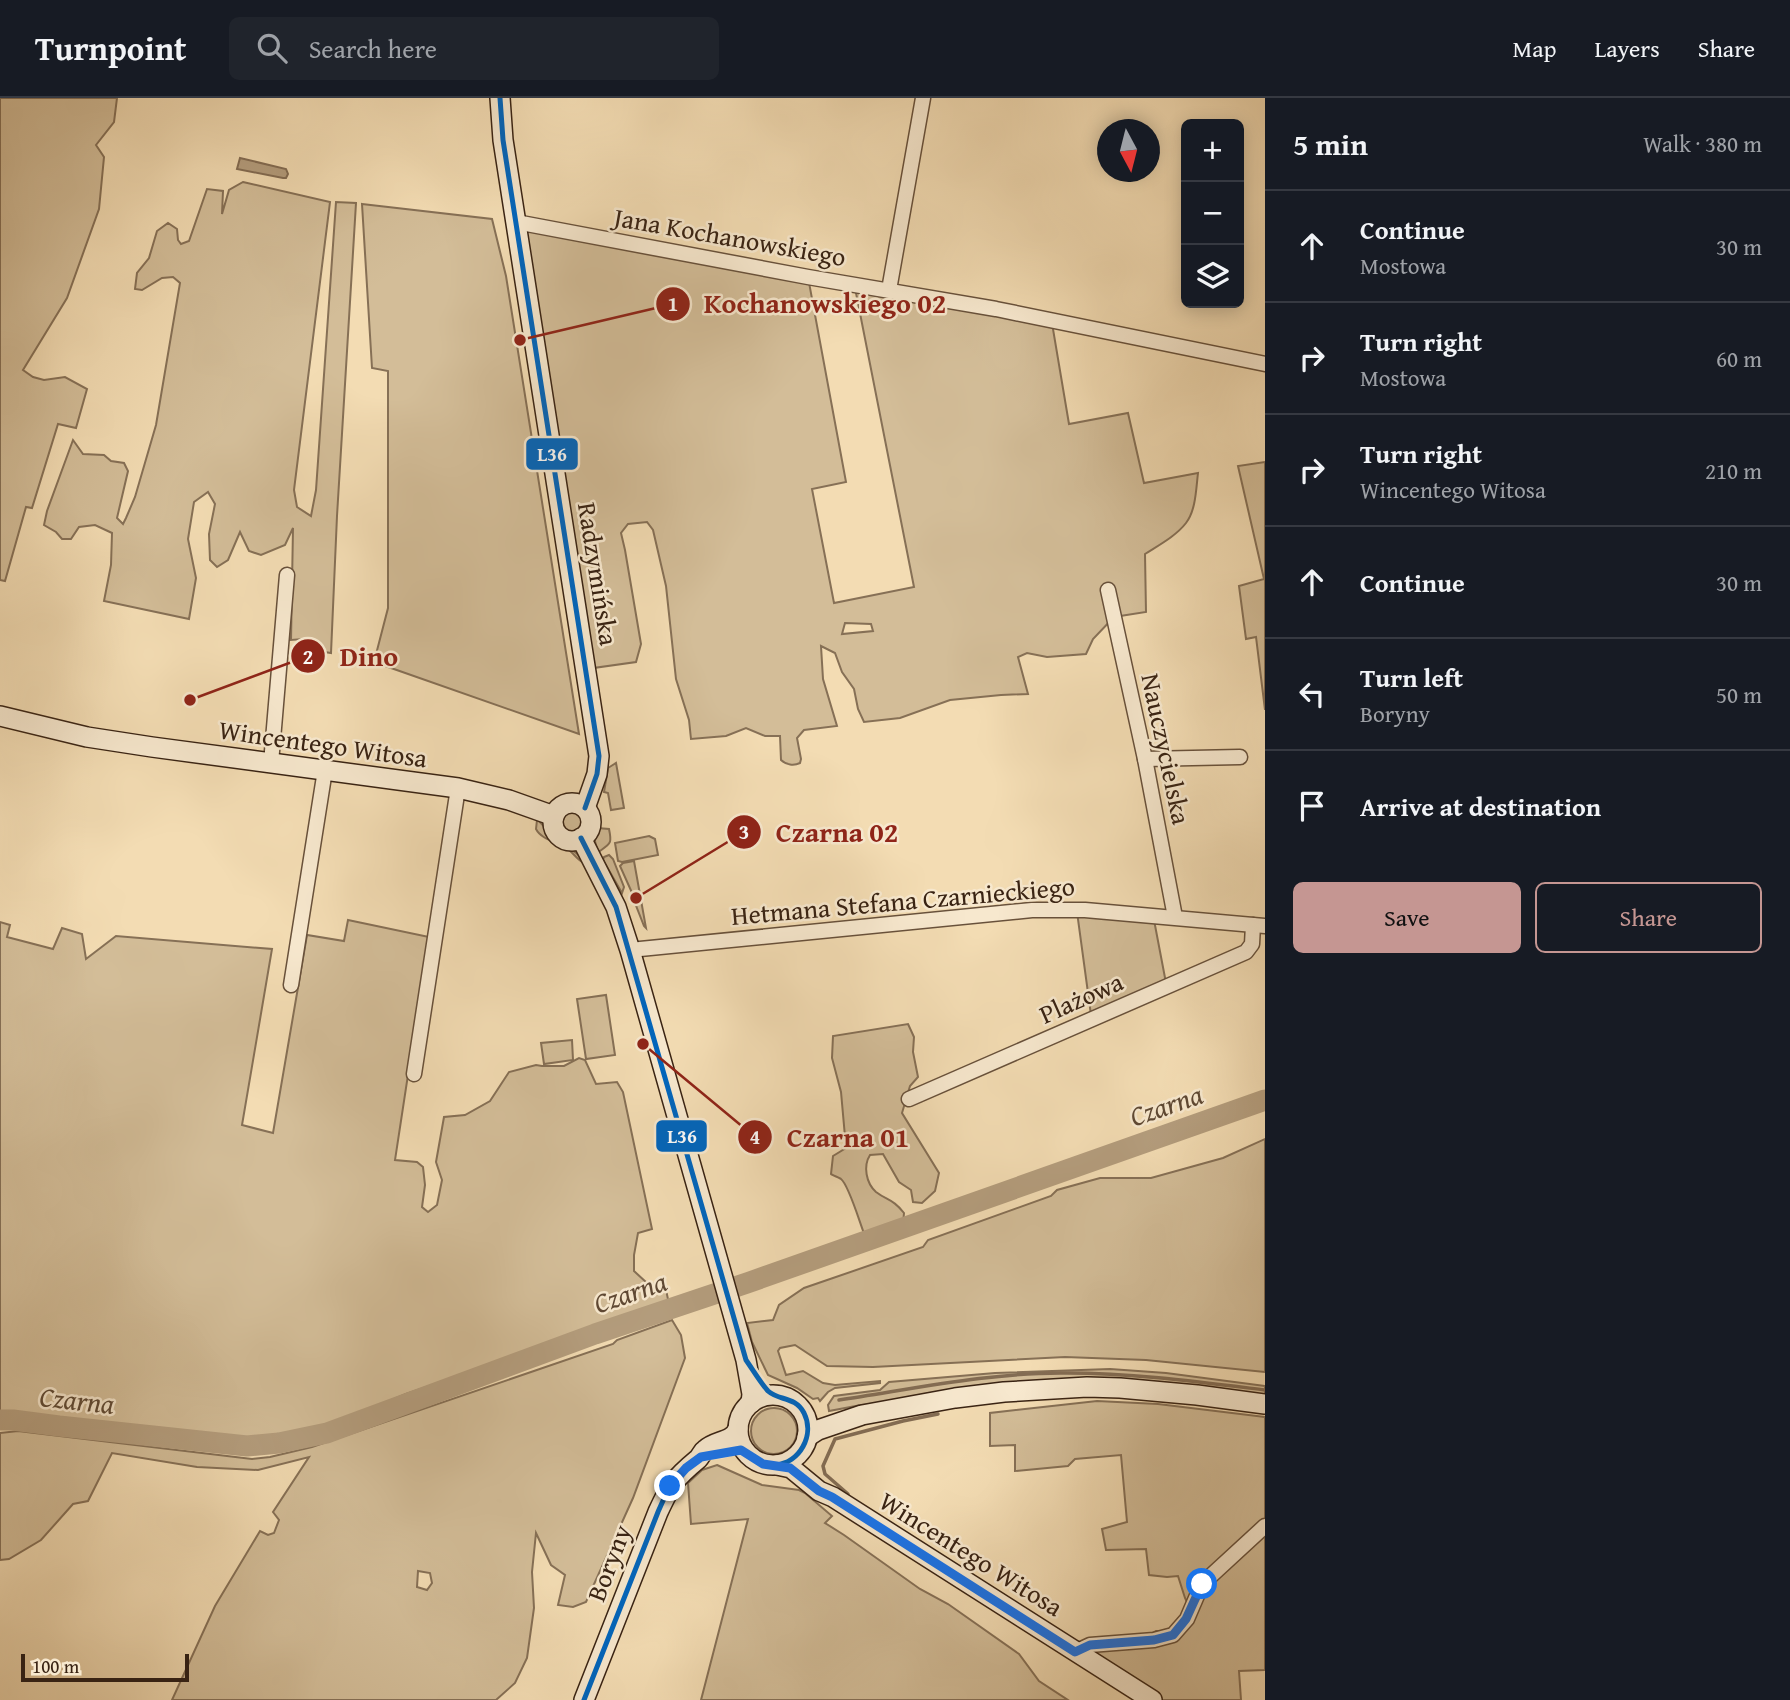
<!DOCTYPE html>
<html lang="en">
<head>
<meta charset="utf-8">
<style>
	body { margin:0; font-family:"Gentium Book Plus",serif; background:#20242c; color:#f1f3f6 }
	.controls { position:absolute; right:21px; top:21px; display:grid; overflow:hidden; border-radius:10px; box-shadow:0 4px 18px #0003 }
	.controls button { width:63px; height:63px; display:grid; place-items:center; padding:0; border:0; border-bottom:2px solid #363941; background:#171b24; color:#f1f3f6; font:35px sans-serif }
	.compass { position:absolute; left:1097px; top:21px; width:63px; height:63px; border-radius:50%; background:#171b24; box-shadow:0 4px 18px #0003; rotate:173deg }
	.scale { position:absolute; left:21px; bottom:18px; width:168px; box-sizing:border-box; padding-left:7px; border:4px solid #392313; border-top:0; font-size:19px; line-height:24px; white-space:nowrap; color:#392313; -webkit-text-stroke:5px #f7e8ce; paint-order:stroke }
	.stop { position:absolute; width:21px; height:21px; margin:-16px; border:5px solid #1a73e8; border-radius:50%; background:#fff }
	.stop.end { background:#1a73e8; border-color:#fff; box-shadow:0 2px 7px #0008 }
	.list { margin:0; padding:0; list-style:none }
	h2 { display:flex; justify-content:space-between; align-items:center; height:91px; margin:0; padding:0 28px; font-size:30px }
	h2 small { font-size:23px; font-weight:400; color:#9ea1a6 }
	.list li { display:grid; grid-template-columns:46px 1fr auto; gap:21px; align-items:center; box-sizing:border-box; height:112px; padding:0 28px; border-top:2px solid #363941 }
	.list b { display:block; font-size:26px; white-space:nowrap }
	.list p { margin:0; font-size:23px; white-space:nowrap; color:#9ea1a6 }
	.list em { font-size:23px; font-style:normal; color:#9ea1a6 }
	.actions { display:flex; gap:14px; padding:21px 28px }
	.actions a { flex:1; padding:16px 0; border:2px solid #c59692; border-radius:10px; text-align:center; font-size:24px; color:#c59692 }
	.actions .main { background:#c59692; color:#111 }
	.icon { flex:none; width:38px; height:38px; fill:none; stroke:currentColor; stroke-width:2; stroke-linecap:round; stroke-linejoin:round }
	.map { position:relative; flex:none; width:1265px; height:1602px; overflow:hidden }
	header { display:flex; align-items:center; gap:42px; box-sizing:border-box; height:98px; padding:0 35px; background:#171b24; border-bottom:2px solid #363941 }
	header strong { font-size:33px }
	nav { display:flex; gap:38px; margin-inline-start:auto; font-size:24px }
	.search { width:490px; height:63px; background:#20242c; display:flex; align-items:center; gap:18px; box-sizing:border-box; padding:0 24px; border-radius:10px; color:#9ea1a6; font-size:26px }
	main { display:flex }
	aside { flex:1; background:#171b24 }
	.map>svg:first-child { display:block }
	.green { fill:#d3bd98; stroke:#867056; stroke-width:2; fill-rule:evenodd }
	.water { fill:#b49d7d; stroke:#836c53; stroke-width:2 }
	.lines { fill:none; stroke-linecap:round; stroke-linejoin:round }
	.stream { stroke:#836c53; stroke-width:3.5 }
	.river { stroke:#b49d7d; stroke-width:21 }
	.street-casing { stroke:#68513b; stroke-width:17 }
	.secondary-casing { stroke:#392313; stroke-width:22 }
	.street { stroke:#f7e8ce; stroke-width:14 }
	.secondary { stroke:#f7e8ce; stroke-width:19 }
	.bus-1-casing { stroke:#f7e8ce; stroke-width:10 }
	.bus-1 { stroke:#0065bd; stroke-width:5 }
	.route { stroke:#1a73e8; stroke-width:9 }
	.labels { text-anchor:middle; stroke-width:5; stroke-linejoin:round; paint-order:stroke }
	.street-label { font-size:26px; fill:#392313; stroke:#f7e8ce }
	.water-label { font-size:28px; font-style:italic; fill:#5e4833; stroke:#f7e8ce }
	.leader { fill:none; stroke:#8f2418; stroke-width:2.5 }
	.callout-dot { fill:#8f2418; stroke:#f7e8ce; stroke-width:2.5 }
	.mark-label { font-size:21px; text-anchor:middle; font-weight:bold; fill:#fff }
	.callout-label { font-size:28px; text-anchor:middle; font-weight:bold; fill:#8f2418; stroke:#f7e8ce; stroke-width:5; stroke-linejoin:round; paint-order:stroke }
	.line-badge { stroke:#f7e8ce; stroke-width:2.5 }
	.badge-label { font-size:19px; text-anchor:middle; font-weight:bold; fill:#fff }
</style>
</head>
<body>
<header>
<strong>Turnpoint</strong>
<div class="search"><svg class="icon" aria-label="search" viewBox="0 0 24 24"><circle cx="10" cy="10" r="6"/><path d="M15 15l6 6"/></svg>Search here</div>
<nav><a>Map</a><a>Layers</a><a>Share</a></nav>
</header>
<main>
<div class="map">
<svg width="1265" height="1602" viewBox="0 0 1265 1602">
	<rect width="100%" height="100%" fill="#f3dcb3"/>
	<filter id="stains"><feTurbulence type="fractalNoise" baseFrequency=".00286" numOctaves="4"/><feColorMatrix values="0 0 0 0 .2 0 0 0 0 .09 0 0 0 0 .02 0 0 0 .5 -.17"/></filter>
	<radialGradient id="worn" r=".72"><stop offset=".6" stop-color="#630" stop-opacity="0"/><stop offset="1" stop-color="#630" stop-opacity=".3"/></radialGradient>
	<g class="green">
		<polygon points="0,0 117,0 114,24 96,47 104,59 99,111 67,200 23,272 33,279 44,282 65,279 87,291 76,330 58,326 32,410 26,409 5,483 0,482"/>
		<polygon points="243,84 330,104 294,392 297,409 311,418 316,392 336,104 356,105 337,418 331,555 300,550 303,541 291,542 293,430 285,447 261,457 249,453 240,434 228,462 217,469 210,462 209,436 215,406 208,394 194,404 188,441 196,480 189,521 104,503 111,467 112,435 95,427 79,429 71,441 62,441 56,434 44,427 47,413 73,342 83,356 104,357 111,363 124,365 128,373 117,420 123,426 126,420 135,399 156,327 180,185 173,179 162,180 142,192 135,191 137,175 149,160 157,133 168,125 177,131 178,142 181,146 189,143 207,91 223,93 222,116 229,92"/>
		<polygon points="362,106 492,121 506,178 579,636 374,564 388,510 388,273 372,270"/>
		<path d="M518,125L808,179L846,384L812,391L834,505L914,489L856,195H896L1052,225L1069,326L1128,315L1144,385L1198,375C1196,391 1196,412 1186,425C1176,438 1159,447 1145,456L1146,514L1114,519L1093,541L1086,556L1047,559L1027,555L1018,559L1028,596L1001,597L950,602L900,620L864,624L858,611L854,591L842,574L835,555L821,548L823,581L837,628L804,632L797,640L801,661L800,665C794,668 786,667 781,662L780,638H765L746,630L726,638L691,641L689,622L676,581L666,488L653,432L647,424L628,426L621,435L625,452L641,546L636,564L586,571ZM845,525L871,526L873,533L842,536Z"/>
		<polygon points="1265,364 1265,612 1256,539 1246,541 1239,488 1264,481 1238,368"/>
		<polygon points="616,665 624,710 611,712 608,695 604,694 608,670"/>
		<circle cx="572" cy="724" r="11"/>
		<path d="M537,722C546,728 549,738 557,744C569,754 574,748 584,765C577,762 573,754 566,750C556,744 541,741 536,731Z"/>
		<path d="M597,730L609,731C612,745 611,745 600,753H598C595,745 593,739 597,730Z"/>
		<polygon points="649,738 655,741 658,757 622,764 618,763 615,745"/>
		<polygon points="609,757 613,761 624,789 622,795 603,762 604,759"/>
		<polygon points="634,763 646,830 644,828 635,805 640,803 637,796 633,797 620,768 623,765"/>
		<polygon points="1077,814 1154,822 1166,885 1091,917"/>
		<polygon points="348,822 429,839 395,1062 417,1064 423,1069 425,1087 422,1109 428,1114 437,1107 442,1082 436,1064 444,1019 465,1017 490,1003 509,974 536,967 542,968 564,968 579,960 585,962 596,986 617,984 623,994 652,1131 638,1135 634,1157 634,1173 647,1185 665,1187 669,1206 406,1296 327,1329 277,1341 246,1343 12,1316 0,1316 0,824 10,827 7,839 53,851 62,830 82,836 86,861 116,838 272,851 242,1027 273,1035 307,837 344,843"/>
		<polygon points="606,897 615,957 586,961 577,901"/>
		<path d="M908,926L914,939L913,954L918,979L910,988L902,1015L939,1075L935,1093L922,1105L913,1104L911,1092L899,1084L883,1056L870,1057C863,1068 866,1085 876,1094C888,1103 893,1101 904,1115L903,1126L865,1138C860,1126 849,1087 841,1081C840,1080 832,1077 831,1076L833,1058L846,1050L841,994L832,960L833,938Z"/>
		<polygon points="572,942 573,962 544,966 541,945"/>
		<polygon points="1265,1041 1265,1274 1146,1262 1065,1259 873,1269 827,1268 795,1247 780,1250 778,1253 786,1277 803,1273 823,1285 835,1287 880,1283 880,1285 835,1290 828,1294 820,1303 818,1300 813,1301 797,1290 768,1277 752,1244 747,1225 773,1222 779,1207 804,1190 923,1149 928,1142 1051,1098 1057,1092 1100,1080 1151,1080 1223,1060"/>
		<path d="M672,1222L681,1237L685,1260L633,1400L586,1504L573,1509L558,1507L565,1477L551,1467L536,1435L532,1474L534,1510L527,1560L515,1585L496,1602H172L215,1508L260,1433L268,1437L274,1435L279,1422L273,1414L309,1359L258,1372L197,1369L112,1355L88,1403L73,1406L41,1442L9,1461L0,1462V1335L18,1333L252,1361L270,1359L312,1349L613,1246L617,1242ZM418,1473L430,1475L432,1485L427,1492L417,1489Z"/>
		<polygon points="1110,1271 1166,1275 1265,1288 1265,1297 1205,1289 861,1307 829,1313 828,1307 834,1298 880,1292 889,1284 995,1275"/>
		<polygon points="1097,1303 1158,1306 1265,1319 1265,1572 1239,1573 1241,1602 1152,1602 1075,1554 1129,1549 1156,1533 1171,1533 1194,1519 1185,1500 1178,1478 1167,1479 1149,1477 1146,1451 1106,1452 1102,1431 1127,1424 1121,1357 1075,1361 1068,1368 1015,1373 1015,1347 990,1348 990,1315"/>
		<circle cx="774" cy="1333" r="23"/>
		<polygon points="717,1367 762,1387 799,1392 805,1395 832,1418 825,1425 844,1437 920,1491 948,1506 1019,1556 1039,1583 1068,1602 701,1602 748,1421 691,1426 688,1385 702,1372"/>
	</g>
	<polygon class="water" points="240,60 286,71 288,76 286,80 283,80 237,71"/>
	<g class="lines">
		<g class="stream">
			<path d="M839,1302C913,1291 992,1274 1067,1275C1133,1275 1200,1284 1265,1292"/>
			<polyline points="848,1396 825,1376 823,1368 835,1341 903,1323 938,1316"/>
		</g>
		<polyline class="river" points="0,1322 13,1322 59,1328 247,1348 279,1345 327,1335 595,1236 747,1185 1265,1002"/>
		<defs>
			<g id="street">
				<polyline points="516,124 808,179 996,211 1265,266"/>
				<polyline points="889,192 923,0"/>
				<polyline points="1108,492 1145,661 1175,819"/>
				<polyline points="1145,661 1240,659"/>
				<polyline points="271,665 287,477"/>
				<polyline points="630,852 1032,812 1085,812 1265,828"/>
				<polyline points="291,887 325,672"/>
				<polyline points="414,976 458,690"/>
				<polyline points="909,1001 1246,854 1252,846 1253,827"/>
				<polyline points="1075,1554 1090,1547 1154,1542 1173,1537 1187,1521 1202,1486 1265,1428"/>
			</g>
			<g id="secondary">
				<polyline points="500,0 503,42 599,658 597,676 585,710"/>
				<polyline points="0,618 87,639 152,649 458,690 509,702 554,718"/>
				<circle cx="572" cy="724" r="19"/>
				<polyline points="581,740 616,809 630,852 746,1262 752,1296 751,1305"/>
				<circle cx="773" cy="1332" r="35"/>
				<polyline points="807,1339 818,1332 862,1317 955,1300 1004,1294 1087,1289 1120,1290 1197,1297 1265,1306"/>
				<polyline points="777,1367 791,1370 819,1393 833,1399 1152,1602"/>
				<path d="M584,1602L658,1414C671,1386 674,1381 698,1361C701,1358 702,1354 705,1352C715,1342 732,1345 738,1331"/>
			</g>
		</defs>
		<use href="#street" class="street-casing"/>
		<use href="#secondary" class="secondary-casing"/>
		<use href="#street" class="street"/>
		<use href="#secondary" class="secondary"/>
		<defs>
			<g id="bus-1">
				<polyline points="500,0 503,42 599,658 597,676 585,710"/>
				<path d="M581,740L616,809L746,1262C753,1272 760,1284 768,1293C779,1303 795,1298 804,1315C815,1337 800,1365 775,1367C766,1367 758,1364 750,1358C747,1356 746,1353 742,1352C735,1350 727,1355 721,1356C714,1357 706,1357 700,1360C677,1369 667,1393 658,1414L584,1602"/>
			</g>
		</defs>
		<use href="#bus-1" class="bus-1-casing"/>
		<use href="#bus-1" class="bus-1"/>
	</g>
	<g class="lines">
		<polyline class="route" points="670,1388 686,1370 701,1359 741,1352 763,1366 790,1370 819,1393 832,1399 1075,1554 1090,1547 1154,1542 1173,1537 1186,1521 1202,1486"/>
	</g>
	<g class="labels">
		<g class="street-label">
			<text transform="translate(730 139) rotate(10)" y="9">Jana Kochanowskiego</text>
			<text transform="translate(598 476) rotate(81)" y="9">Radzymińska</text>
			<text transform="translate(323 646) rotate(8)" y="9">Wincentego Witosa</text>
			<text transform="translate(1166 651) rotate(78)" y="9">Nauczycielska</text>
			<text transform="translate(903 803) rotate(-5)" y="9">Hetmana Stefana Czarnieckiego</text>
			<text transform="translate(1081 900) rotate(-24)" y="9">Plażowa</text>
			<text transform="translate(971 1456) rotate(32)" y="9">Wincentego Witosa</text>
			<text transform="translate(609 1465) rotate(-69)" y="9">Boryny</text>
		</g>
		<g class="water-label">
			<text transform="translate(1166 1007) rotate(-19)" y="10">Czarna</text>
			<text transform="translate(630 1194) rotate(-19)" y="10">Czarna</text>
			<text transform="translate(77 1302) rotate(6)" y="10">Czarna</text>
		</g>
	</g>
	<path class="leader" d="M520 242L673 206M190 602L308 558M636 800L744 734M643 946L755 1039"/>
	<g class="callout-dot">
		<circle cx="520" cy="242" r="7"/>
		<circle cx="190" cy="602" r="7"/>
		<circle cx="636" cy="800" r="7"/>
		<circle cx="643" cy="946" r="7"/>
		<circle cx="673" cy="206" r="18"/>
		<circle cx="308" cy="558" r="18"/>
		<circle cx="744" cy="734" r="18"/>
		<circle cx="755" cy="1039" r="18"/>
	</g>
	<g class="mark-label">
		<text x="673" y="213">1</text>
		<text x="308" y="566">2</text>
		<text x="744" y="741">3</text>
		<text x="755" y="1046">4</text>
	</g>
	<g class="callout-label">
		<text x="825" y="215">Kochanowskiego 02</text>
		<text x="369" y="568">Dino</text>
		<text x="837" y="744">Czarna 02</text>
		<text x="848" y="1049">Czarna 01</text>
	</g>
	<g class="line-badge">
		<rect x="525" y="339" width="54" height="34" rx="7" fill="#0065bd"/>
		<rect x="655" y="1021" width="53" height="34" rx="7" fill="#0065bd"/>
	</g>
	<g class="badge-label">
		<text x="552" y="363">L36</text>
		<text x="682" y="1045">L36</text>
	</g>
	<rect width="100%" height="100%" filter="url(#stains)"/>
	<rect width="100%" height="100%" fill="url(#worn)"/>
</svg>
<div class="controls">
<button>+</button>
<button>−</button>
<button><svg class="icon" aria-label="layers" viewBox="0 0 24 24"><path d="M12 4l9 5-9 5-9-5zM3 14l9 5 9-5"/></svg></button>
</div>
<svg class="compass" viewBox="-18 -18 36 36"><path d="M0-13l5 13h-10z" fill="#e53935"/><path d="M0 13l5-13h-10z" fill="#9ea1a6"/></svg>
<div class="scale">100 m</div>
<div class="stop" style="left:1202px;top:1486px"></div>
<div class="stop end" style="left:670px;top:1388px"></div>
</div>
<aside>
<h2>5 min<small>Walk · 380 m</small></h2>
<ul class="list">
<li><svg class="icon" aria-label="ahead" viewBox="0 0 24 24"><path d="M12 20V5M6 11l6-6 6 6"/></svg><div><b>Continue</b><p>Mostowa</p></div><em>30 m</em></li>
<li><svg class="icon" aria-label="right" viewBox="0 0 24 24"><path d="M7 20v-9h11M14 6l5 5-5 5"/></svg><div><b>Turn right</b><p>Mostowa</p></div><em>60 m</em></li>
<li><svg class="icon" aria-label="right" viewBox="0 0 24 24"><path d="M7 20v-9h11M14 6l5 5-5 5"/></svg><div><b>Turn right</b><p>Wincentego Witosa</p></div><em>210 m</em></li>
<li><svg class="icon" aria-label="ahead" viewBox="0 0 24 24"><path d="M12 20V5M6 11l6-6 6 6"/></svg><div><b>Continue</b></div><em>30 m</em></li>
<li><svg class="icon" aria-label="left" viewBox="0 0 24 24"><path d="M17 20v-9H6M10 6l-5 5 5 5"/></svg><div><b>Turn left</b><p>Boryny</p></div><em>50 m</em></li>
<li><svg class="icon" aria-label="arrive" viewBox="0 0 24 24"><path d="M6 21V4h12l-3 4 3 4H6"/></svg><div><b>Arrive at destination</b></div></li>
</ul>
<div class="actions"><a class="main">Save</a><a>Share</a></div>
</aside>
</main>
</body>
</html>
